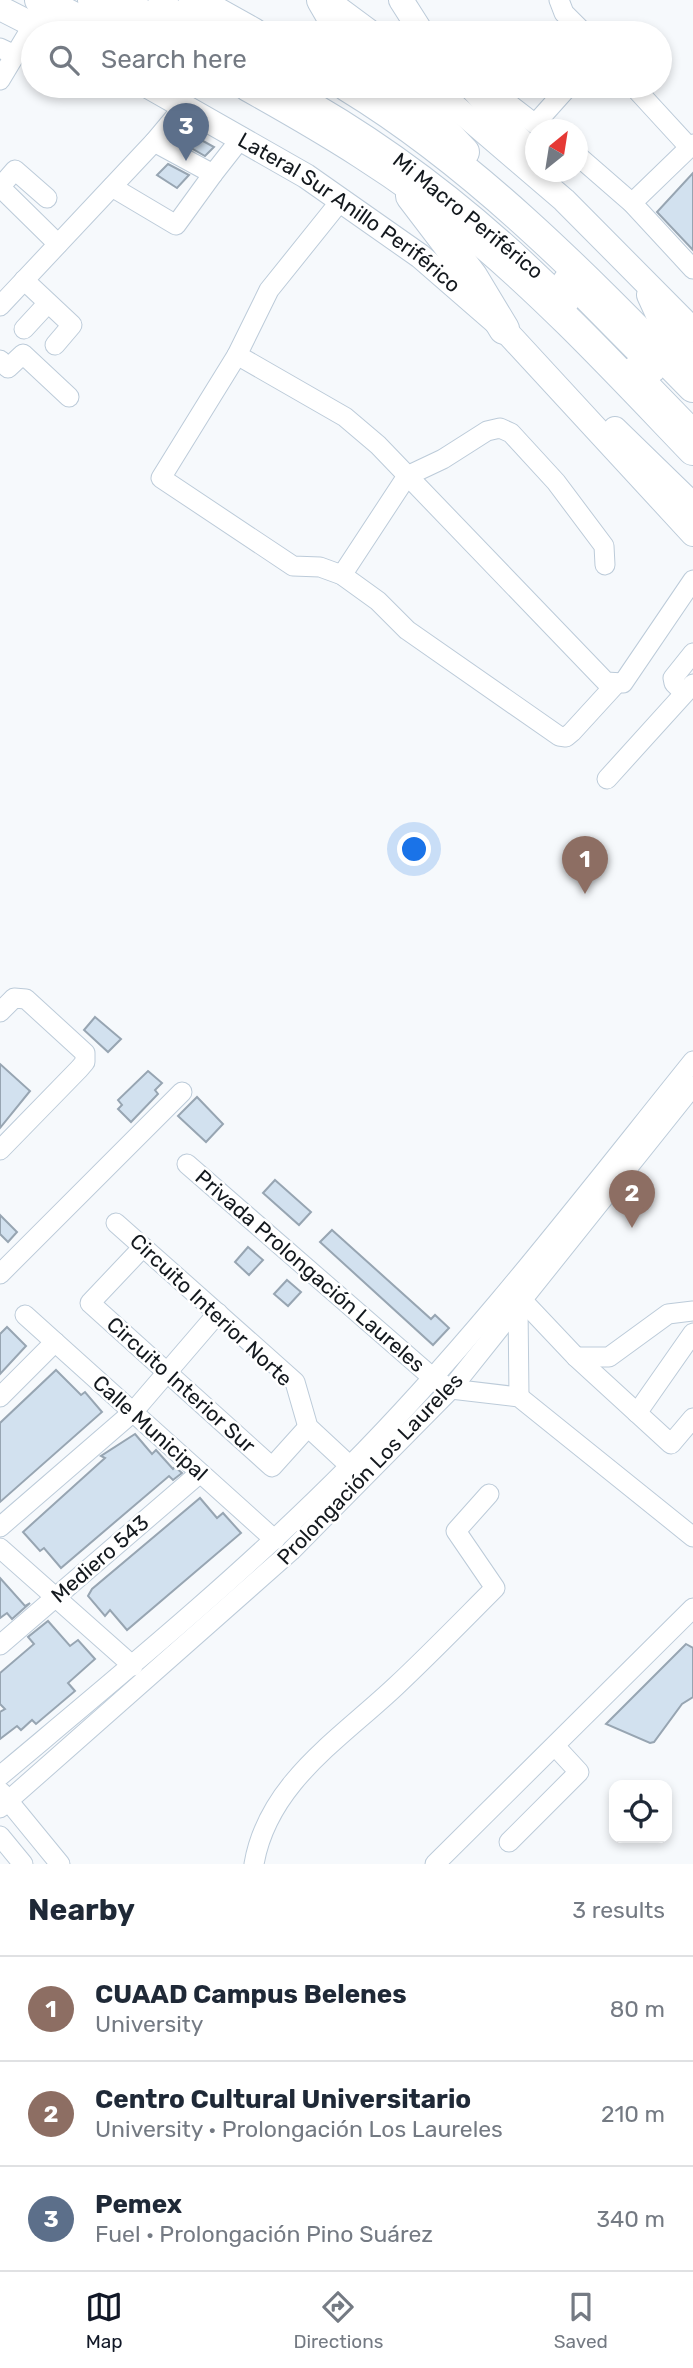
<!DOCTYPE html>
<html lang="en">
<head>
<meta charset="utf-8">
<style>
	body { margin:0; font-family:Rubik,sans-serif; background:#f2f2f3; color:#1f2937 }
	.controls { position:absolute; right:21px; bottom:21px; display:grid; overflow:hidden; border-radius:14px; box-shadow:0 4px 10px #0003 }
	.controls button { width:63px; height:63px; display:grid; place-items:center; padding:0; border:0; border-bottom:2px solid #e0e1e3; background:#fff; color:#1f2937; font:35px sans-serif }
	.compass { position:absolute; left:525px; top:119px; width:63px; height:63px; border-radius:50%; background:#fff; box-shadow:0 4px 10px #0003; rotate:30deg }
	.you { position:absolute; left:415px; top:850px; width:24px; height:24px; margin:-18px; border:5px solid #fff; border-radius:50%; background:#1a73e8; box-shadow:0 0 0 10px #1a73e833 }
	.badge { display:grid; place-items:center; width:46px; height:46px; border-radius:50%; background:#111827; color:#fff; font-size:23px; font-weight:700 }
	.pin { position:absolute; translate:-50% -58px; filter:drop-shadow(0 2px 4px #0008) }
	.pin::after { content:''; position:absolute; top:37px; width:24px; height:21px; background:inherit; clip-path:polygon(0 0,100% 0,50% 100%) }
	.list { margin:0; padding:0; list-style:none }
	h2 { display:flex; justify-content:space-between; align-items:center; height:91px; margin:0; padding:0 28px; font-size:30px }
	h2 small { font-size:23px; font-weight:400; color:#747a83 }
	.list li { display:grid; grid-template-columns:46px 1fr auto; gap:21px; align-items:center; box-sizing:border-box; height:105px; padding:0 28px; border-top:2px solid #e0e1e3 }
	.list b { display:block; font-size:26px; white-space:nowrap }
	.list p { margin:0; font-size:23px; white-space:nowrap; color:#747a83 }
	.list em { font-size:23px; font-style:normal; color:#747a83 }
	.icon { flex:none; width:38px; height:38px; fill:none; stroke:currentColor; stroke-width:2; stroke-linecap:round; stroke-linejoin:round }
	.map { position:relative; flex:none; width:693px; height:1864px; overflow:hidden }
	.search { position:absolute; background:#fff; box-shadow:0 4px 10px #0003; left:21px; right:21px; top:21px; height:77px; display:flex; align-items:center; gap:18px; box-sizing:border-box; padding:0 24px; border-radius:38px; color:#747a83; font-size:26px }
	.sheet { height:406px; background:#fff }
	nav { display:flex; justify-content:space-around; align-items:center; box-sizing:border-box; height:98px; border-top:2px solid #e0e1e3; background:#fff; font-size:19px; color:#747a83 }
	nav a { display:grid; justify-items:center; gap:4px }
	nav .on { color:#111827 }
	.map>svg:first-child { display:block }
	.building { fill:#d2e1ef; stroke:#97a5b2; stroke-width:2 }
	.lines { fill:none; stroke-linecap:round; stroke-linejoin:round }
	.minor-casing { stroke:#bccbd9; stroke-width:21 }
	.major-casing { stroke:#bccbd9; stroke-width:26 }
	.highway-casing { stroke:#bccbd9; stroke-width:32 }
	.minor { stroke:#fff; stroke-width:19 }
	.major { stroke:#fff; stroke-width:24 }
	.highway { stroke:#fff; stroke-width:30 }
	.labels { text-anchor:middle; stroke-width:5; stroke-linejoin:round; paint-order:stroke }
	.street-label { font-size:21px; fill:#14191e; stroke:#fff }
</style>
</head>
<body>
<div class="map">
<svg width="693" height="1864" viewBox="0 0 693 1864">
	<rect width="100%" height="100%" fill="#f6f9fc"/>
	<g class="building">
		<polygon points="194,136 214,147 205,156 186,145"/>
		<polygon points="168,164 189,175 177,188 157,175"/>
		<polygon points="693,173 693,250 657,212"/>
		<polygon points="95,1017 121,1039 108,1052 84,1030"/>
		<polygon points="0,1064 30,1091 0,1128"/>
		<polygon points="148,1071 162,1083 155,1090 158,1094 131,1122 118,1109 122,1105 118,1100"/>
		<polygon points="197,1097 223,1124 206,1142 178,1116"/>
		<polygon points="275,1180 311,1212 299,1225 263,1193"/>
		<polygon points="0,1215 17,1232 8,1242 0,1234"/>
		<polygon points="332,1230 431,1319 435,1315 449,1328 433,1345 320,1242"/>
		<polygon points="248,1247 263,1260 249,1275 235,1262"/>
		<polygon points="287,1280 301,1292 288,1306 274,1294"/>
		<polygon points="7,1327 26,1346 0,1374 0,1334"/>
		<polygon points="56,1370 81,1395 85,1392 102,1412 0,1502 0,1423"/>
		<polygon points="135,1434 152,1454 156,1450 173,1469 175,1467 182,1473 173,1480 169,1476 61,1568 44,1548 40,1551 23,1532 105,1458 101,1456"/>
		<polygon points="200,1498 217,1518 223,1513 241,1533 127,1630 110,1610 105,1616 88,1596 92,1589"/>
		<polygon points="0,1578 25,1606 30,1603 12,1619 7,1613 0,1618"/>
		<polygon points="48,1621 70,1646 78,1640 95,1659 68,1683 75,1691 36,1724 32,1720 21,1730 17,1726 0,1739 0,1712 5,1709 0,1704 0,1673 34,1644 28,1637"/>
		<polygon points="686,1644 693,1648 693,1697 682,1704 654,1742 650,1743 606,1724"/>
	</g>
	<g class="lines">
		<defs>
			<g id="minor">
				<polyline points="127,0 188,33"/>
				<polyline points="158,0 217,33"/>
				<polyline points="559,0 564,13 584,33"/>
				<polyline points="0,48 15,55 33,25"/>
				<polyline points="0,80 15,55"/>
				<path d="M285,86C390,143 485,218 569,303"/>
				<polyline points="486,86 543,130"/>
				<polyline points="633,86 689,147"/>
				<polyline points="535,124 569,86"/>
				<polyline points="154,142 213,174 242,137"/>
				<polyline points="578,156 632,203 693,269"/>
				<polyline points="112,187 176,225 213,174"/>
				<polyline points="47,198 15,170 0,187 58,244"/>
				<polyline points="342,199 269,290 237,355 345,417 378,445 606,682 623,683 693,580"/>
				<polyline points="632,203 693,144"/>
				<polyline points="563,279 655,372"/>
				<polyline points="24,280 72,325 55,345"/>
				<polyline points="0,306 154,142 185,105"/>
				<polyline points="24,329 48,303"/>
				<polyline points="237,355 161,478 293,566 320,567 342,575 378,601 407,630 559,736 566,737 572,732 615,685"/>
				<polyline points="0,360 8,368 23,354 69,397"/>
				<polyline points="633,366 693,428"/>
				<polyline points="342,575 407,476 443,459 487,431 500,428 511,433 556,482 604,546 605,565"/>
				<polyline points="684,693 674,683 673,678 693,653"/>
				<polyline points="607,779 693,684"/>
				<polyline points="0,1012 14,998 26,999 85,1053 85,1062 79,1069 0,1150"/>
				<polyline points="187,1164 433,1378 451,1389 519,1397 693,1537"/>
				<polyline points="116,1223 295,1382 308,1427 350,1466"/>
				<polyline points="143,1247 90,1303 272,1467 308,1427"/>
				<polyline points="0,1274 182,1092"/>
				<polyline points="523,1301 576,1357 671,1444 693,1418"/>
				<polyline points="518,1307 519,1397"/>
				<polyline points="25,1315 275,1540"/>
				<polyline points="576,1357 609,1357 668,1314 693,1311"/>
				<polyline points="0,1397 55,1342"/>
				<polyline points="637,1413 693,1333"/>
				<polyline points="0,1527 133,1412 218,1313"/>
				<polyline points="0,1548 133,1666"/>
				<polyline points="0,1645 200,1473"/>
				<path d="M0,1776C119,1676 239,1578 348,1468C473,1342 582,1199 693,1061"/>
				<polyline points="1,1792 60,1864"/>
				<polyline points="0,1808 291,1551 451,1389 693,1086"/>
				<polyline points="0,1836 23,1864"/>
				<polyline points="509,1842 579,1772 555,1746"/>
				<path d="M254,1864C268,1783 340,1739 396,1686C430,1654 462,1621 495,1588L456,1531L489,1494"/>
				<polyline points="435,1864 693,1608"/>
			</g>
			<g id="major">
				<polyline points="401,0 422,33"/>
				<polyline points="332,4 371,33"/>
				<polyline points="0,8 49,33"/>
				<path id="s1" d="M148,86L306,176L420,256L504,329L693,534"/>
				<polyline points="431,86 564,200 693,330"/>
				<polyline points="470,86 536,157"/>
				<polyline points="649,295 664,328 693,360"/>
				<polyline points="615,429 693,505"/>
			</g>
			<g id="highway">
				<polyline points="40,0 104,33"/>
				<polyline points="93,0 154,33"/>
				<polyline points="194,0 253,33"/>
				<polyline points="322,0 333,19 347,33"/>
				<path d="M248,86C325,129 401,174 469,231C550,298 621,375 693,450"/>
				<path d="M347,86C478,166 586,278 693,387"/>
				<polyline points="401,86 464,152"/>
				<polyline points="411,196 472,276 504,329"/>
			</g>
		</defs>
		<use href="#minor" class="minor-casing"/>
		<use href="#major" class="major-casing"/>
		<use href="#highway" class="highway-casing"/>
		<use href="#minor" class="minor"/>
		<use href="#major" class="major"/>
		<use href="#highway" class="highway"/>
	</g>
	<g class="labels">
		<g class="street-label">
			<text dy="7" stroke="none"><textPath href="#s1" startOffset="238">Lateral Sur Anillo Periférico</textPath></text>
			<text transform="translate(468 216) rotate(39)" y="7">Mi Macro Periférico</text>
			<text transform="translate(310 1271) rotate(41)" y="7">Privada Prolongación Laureles</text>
			<text transform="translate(211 1310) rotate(43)" y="7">Circuito Interior Norte</text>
			<text transform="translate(181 1385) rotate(42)" y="7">Circuito Interior Sur</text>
			<text transform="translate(150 1428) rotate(42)" y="7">Calle Municipal</text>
			<text transform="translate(370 1469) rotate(-46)" y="7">Prolongación Los Laureles</text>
			<text transform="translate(100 1559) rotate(-41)" y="7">Mediero 543</text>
		</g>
	</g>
</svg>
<div class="controls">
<button><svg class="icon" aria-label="locate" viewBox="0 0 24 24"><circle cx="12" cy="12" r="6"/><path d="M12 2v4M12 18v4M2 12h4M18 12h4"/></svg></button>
</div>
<svg class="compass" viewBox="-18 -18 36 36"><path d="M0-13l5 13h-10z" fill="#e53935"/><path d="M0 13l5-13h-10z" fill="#747a83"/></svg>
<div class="you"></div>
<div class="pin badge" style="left:585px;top:894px;background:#8d6e63">1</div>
<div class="pin badge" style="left:632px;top:1228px;background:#8d6e63">2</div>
<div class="pin badge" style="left:186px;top:161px;background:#5c6f8a">3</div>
<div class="search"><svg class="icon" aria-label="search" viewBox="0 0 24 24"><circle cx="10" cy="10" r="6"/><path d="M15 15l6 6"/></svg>Search here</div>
</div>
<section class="sheet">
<h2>Nearby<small>3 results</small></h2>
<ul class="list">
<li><span class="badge" style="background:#8d6e63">1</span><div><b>CUAAD Campus Belenes</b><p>University</p></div><em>80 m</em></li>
<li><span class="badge" style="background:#8d6e63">2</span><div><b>Centro Cultural Universitario</b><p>University · Prolongación Los Laureles</p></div><em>210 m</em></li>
<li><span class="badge" style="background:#5c6f8a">3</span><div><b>Pemex</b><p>Fuel · Prolongación Pino Suárez</p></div><em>340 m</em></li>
</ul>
</section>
<nav>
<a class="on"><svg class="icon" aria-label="map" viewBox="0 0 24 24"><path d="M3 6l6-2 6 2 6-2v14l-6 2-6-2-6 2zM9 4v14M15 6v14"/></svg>Map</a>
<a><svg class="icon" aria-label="directions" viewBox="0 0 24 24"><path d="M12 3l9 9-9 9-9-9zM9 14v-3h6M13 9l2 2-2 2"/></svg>Directions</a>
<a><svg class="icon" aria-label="saved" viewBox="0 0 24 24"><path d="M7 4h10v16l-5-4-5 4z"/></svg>Saved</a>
</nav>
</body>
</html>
